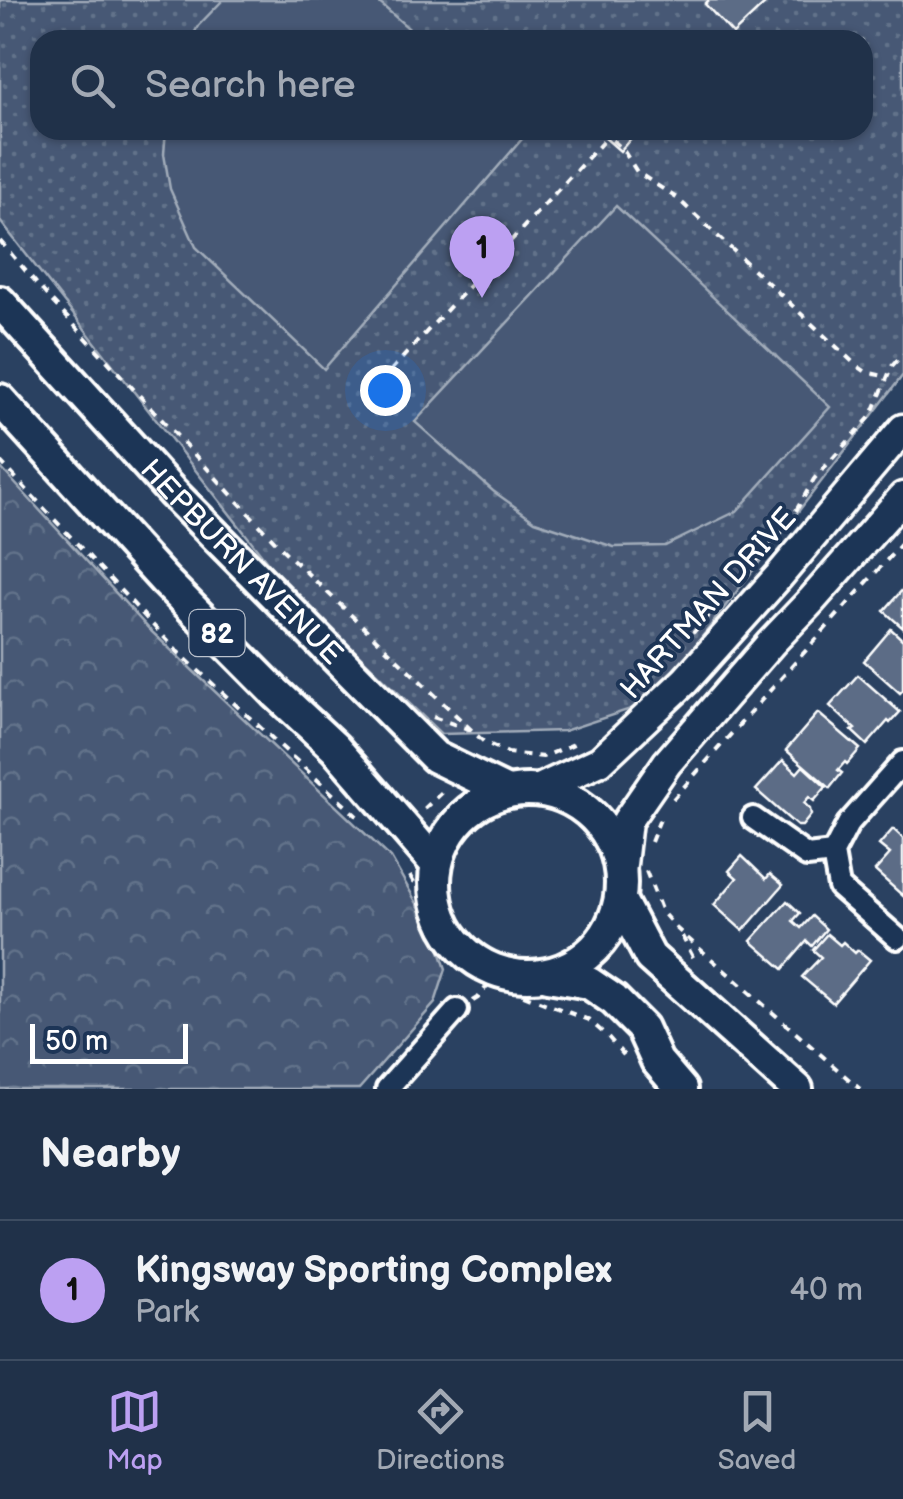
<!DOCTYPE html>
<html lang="en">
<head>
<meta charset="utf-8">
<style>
	body { margin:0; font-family:"Balsamiq Sans",sans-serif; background:#2d3d53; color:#f1f3f6 }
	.scale { position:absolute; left:30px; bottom:25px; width:158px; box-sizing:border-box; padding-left:10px; border:5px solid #fff; border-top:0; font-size:28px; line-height:35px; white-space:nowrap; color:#fff; -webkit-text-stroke:8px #1d3557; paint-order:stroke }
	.you { position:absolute; left:385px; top:390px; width:35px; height:35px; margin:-25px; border:8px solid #fff; border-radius:50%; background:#1a73e8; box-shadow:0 0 0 15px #1a73e833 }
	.badge { display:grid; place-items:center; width:65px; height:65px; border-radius:50%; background:#bca0f2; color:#111; font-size:32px; font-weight:700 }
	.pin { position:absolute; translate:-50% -82px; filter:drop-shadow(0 2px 5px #0008) }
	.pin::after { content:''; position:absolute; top:52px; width:35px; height:30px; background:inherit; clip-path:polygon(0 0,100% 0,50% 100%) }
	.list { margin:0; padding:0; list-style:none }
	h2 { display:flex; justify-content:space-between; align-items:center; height:130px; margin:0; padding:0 40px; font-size:42px }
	h2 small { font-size:32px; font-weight:400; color:#a2a9b4 }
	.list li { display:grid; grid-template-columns:65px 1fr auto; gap:30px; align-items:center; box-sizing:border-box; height:140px; padding:0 40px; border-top:2px solid #3d4c61 }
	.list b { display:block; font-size:38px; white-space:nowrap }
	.list p { margin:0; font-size:32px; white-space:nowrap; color:#a2a9b4 }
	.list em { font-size:32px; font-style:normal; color:#a2a9b4 }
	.icon { flex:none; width:55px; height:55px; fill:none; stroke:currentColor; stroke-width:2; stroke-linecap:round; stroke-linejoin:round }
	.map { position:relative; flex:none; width:903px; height:1089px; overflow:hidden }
	.search { position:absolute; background:#203149; box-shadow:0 2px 8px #0004; left:30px; right:30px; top:30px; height:110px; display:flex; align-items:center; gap:25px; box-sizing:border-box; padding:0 35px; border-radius:30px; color:#a2a9b4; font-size:38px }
	.sheet { height:270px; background:#203149 }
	nav { display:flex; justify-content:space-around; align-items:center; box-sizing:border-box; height:140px; border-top:2px solid #3d4c61; background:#203149; font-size:28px; color:#a2a9b4 }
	nav a { display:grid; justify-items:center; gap:5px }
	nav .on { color:#bca0f2 }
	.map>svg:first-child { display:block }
	.green { fill:url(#green-dots); stroke:#a2acba; stroke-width:2.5; fill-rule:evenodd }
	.forest { fill:url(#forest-crowns); stroke:#a2acba; stroke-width:2.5 }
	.pitch { fill:#465975; stroke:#a2acba; stroke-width:2.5 }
	.building { fill:#5b6c86; stroke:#fff; stroke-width:2.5 }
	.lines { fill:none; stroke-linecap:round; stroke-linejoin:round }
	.minor-casing { stroke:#fff; stroke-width:28 }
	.secondary-casing { stroke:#fff; stroke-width:35 }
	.primary-casing { stroke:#fff; stroke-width:38 }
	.path { stroke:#fff; stroke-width:4; stroke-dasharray:8 8; stroke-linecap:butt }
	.minor { stroke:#1d3557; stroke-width:20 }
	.secondary { stroke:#1d3557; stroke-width:28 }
	.primary { stroke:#1d3557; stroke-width:30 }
	.labels { text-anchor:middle; stroke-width:8; stroke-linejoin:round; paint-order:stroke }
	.shield { fill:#1d3557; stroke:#bbc2cd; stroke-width:2.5 }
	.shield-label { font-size:28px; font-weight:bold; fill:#fff }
	.street-label { font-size:30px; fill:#fff; stroke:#1d3557 }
</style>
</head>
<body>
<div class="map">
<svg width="903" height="1089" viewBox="0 0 903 1089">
	<defs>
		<pattern id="green-dots" width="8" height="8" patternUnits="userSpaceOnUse" patternTransform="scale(2.5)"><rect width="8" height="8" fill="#465975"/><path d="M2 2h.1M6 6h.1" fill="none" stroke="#62728a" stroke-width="1.8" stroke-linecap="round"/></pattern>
		<pattern id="forest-crowns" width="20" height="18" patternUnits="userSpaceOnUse" patternTransform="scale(2.5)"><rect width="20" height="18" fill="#465975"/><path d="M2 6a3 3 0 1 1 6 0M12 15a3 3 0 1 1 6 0" fill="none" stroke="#62728a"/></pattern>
	</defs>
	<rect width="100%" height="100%" fill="#2a4161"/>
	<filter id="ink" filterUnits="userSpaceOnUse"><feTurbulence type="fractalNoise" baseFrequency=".01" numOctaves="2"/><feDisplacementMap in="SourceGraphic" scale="20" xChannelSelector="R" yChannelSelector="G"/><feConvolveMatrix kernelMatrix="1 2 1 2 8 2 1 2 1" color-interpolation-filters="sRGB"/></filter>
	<g filter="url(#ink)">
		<path class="green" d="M0,0H903V375L652,702L564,731L441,734L284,583L0,221ZM40,40H863V130H40Z"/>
		<polygon class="forest" points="0,467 151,631 391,858 435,935 446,969 435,1003 359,1089 0,1089"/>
		<g class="pitch">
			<polygon points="223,0 376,0 422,40 191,40 198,26"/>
			<polygon points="166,130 525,130 528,132 324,369 196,247 170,189 164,154"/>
			<polygon points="616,206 830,407 737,511 665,546 614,547 535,521 493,491 415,422"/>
		</g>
		<g class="building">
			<polygon points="709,0 769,0 733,34 705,4"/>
			<polygon points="596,130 638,130 620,151"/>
			<polygon points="903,589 903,628 884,611"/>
			<polygon points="891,629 903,640 903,690 900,693 864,661"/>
			<polygon points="858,675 900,712 890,723 888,721 867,745 852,731 855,729 830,706"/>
			<polygon points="818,713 860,749 847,764 845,762 838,770 842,773 830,788 786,750"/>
			<polygon points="783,760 797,773 803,766 826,787 814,801 809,797 804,803 810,809 811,815 802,826 797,826 756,790"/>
			<polygon points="893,829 903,838 903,896 875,871 890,854 879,845"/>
			<polygon points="742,856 766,879 770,874 783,885 743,931 714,905 737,878 729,871"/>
			<polygon points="787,901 800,913 793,921 801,928 812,916 826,929 812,946 807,941 783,969 751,941"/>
			<polygon points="827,934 840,945 843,942 855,953 858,950 870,960 833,1003 802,977 821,957 813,950"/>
		</g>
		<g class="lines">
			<defs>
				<g id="minor">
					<polyline points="753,818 807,856 833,853"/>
					<polyline points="897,938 839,887 833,853 848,824 903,762"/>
					<polyline points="387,1089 457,1010"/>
				</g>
				<g id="secondary">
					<polyline points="537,790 600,761 685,681 779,576 903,429"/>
					<polyline points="621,873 627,821 667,763 771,643 811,601 903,497"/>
				</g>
				<g id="primary">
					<path id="s1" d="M0,302L172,492L435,757L507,792"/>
					<polyline points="0,400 164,580 275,692 335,748 436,864"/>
					<circle cx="528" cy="883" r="93"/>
					<polyline points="620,900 650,957 797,1089"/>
					<polyline points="548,976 589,983 614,1000 642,1028 657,1061 681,1089"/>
				</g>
			</defs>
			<use href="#minor" class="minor-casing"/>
			<use href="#secondary" class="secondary-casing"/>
			<use href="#primary" class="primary-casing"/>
			<g class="path">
				<polyline points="492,30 505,40"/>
				<polyline points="600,130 622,148 637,172 678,199 856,365 866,372 888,377"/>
				<polyline points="0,241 49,298 282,549 484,742 508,753 543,757 576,743"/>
				<polyline points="380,382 608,136"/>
				<polyline points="0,461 177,651 358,817"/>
				<polyline points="788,525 814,479 872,415 892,366 903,354"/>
				<polyline points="693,633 782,532"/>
				<polyline points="433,717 471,730"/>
				<polyline points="673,799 903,542"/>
				<polyline points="424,809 446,788"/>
				<polyline points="651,842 660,819"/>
				<polyline points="646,871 662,912 676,928 860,1089"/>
				<polyline points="410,876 424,900 438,946 468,974 589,1020 609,1038 627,1059"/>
				<polyline points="682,936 694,959"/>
				<polyline points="473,1001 478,998 490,982"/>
			</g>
			<use href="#minor" class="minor"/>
			<use href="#secondary" class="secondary"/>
			<use href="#primary" class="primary"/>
		</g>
	</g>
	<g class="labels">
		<rect class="shield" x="189.5" y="610" width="55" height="46" rx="8"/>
		<g class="shield-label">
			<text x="217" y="643">82</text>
		</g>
		<g class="street-label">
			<text dy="10" stroke="none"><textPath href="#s1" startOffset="355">HEPBURN AVENUE</textPath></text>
			<text transform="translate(708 603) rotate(-48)" y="10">HARTMAN DRIVE</text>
		</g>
	</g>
</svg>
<div class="scale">50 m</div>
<div class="you"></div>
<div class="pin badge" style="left:482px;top:298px">1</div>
<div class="search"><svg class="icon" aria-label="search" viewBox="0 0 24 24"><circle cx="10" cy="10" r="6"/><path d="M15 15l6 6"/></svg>Search here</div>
</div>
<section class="sheet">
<h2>Nearby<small></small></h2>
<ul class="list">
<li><span class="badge">1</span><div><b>Kingsway Sporting Complex</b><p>Park</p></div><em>40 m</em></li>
</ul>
</section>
<nav>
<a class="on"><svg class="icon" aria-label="map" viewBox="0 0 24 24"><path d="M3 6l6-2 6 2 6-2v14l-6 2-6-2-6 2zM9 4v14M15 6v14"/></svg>Map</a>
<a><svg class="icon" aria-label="directions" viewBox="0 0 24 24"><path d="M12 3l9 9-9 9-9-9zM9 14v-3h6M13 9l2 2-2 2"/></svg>Directions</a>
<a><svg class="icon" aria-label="saved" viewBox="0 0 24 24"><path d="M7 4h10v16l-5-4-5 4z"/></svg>Saved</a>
</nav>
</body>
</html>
